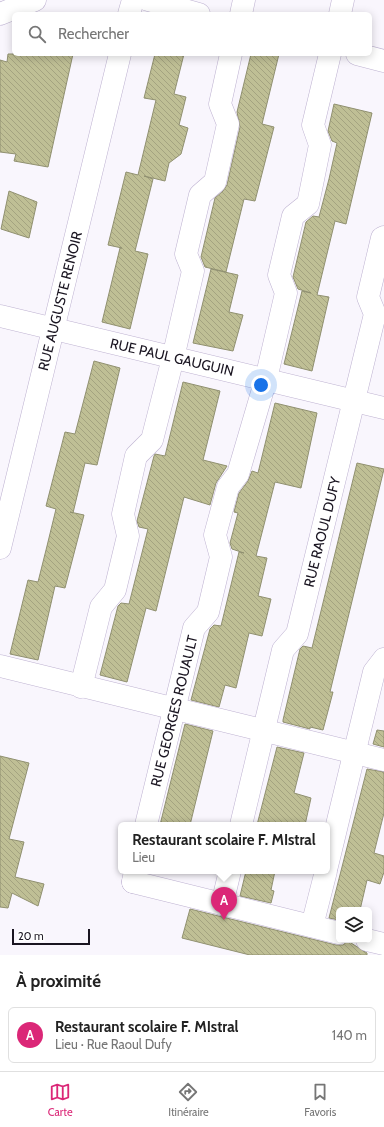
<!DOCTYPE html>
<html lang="fr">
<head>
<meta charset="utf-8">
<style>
	body { margin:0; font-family:Cabin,sans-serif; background:#f2f2f2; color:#222 }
	.controls { position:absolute; right:12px; bottom:12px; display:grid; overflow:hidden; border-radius:6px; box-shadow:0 2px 10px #0003 }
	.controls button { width:36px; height:36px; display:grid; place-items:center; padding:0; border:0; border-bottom:1px solid #e0e0e0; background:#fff; color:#222; font:20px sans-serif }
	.scale { position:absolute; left:12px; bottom:10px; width:78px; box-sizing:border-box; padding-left:4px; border:2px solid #1a1521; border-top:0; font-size:11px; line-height:14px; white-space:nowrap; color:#1a1521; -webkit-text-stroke:3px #fff; paint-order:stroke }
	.you { position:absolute; left:261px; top:385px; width:14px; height:14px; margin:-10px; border:3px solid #fff; border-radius:50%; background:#1a73e8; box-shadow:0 0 0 6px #1a73e833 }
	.badge { display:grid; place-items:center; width:26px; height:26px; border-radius:50%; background:#db2777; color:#fff; font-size:13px; font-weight:700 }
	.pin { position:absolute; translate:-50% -33px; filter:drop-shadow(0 1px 2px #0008) }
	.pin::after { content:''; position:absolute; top:21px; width:14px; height:12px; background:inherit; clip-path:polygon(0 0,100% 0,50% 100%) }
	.popup { position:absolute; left:118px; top:822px; width:212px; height:52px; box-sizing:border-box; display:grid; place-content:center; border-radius:6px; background:#fff; filter:drop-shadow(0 1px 3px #0005); font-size:13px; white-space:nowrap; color:#767676 }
	.popup b { font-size:15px; color:#222 }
	.popup::after { content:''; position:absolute; left:50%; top:100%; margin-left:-8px; border:8px solid transparent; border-top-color:#fff }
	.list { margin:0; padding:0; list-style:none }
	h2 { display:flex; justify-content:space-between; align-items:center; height:52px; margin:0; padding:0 16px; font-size:17px }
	h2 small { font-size:13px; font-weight:400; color:#767676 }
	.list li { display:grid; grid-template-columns:26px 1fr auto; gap:12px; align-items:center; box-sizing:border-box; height:56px; margin:0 8px 8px; padding:0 8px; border:1px solid #e0e0e0; border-radius:6px }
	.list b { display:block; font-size:15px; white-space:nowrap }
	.list p { margin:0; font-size:13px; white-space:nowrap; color:#767676 }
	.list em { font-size:13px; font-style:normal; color:#767676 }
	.icon { flex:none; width:22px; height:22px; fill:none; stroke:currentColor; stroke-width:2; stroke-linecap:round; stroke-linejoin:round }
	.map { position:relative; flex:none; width:384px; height:955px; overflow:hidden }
	.search { position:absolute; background:#fff; box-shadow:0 2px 10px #0003; left:12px; right:12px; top:12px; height:44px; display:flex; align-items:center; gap:10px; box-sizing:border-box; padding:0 14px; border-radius:6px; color:#767676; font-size:15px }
	.sheet { height:116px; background:#fff }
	nav { display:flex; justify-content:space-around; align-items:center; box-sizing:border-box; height:56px; border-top:1px solid #e0e0e0; background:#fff; font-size:11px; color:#767676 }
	nav a { display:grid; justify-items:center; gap:2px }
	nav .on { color:#db2777 }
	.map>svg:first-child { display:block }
	.building { fill:url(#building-back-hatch); stroke:#909070 }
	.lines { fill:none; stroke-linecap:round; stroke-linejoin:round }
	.pedestrian-casing { stroke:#beb2d1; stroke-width:23 }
	.minor-casing { stroke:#beb2d1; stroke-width:23 }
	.pedestrian { stroke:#fff; stroke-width:22 }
	.minor { stroke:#fff; stroke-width:22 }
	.labels { text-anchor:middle; stroke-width:3.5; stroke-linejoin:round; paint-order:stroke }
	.street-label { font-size:14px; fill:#1a1521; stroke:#fff }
</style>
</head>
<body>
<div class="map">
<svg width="384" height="955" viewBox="0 0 384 955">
	<defs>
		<pattern id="building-back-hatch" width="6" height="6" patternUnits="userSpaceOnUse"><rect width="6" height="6" fill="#bfbf95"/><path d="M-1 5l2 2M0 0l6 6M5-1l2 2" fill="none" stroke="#a4a380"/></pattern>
	</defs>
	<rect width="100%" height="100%" fill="#f9f6fd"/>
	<g class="building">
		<polygon points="8,54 73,54 48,167 14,161 16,154 0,152 0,60 7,62"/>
		<polygon points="155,54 184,54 174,94 186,97 179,125 188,128 181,154 169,163 165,181 144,176 153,179 135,251 148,254 130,329 102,322 120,248 122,248 108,245 126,172 138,175 156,100 144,98"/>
		<polygon points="251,54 279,54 262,124 274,127 255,201 244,199 226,272 205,267 201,257 215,198 223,191 227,185 240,127 237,112"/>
		<polygon points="334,104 372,113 346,224 335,221 317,295 329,297 312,371 284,364 302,291 311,293 298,289 293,277 306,222 313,216 319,217 329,179 337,143 332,141 328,131"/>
		<polygon points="9,191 37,202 29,238 1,229"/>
		<polygon points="211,269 238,275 229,312 243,315 233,351 193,343"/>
		<polygon points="94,361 120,368 97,465 85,463 73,513 70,512 84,515 65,588 55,586 38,660 10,654 28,580 38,582 47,546 56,509 46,506 65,432 75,434"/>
		<polygon points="183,382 220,391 203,460 227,466 216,483 210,505 184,497 156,611 146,608 127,682 100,675 118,606 121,603 129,604 148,529 139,527 137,521 154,456 155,454 165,456"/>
		<polygon points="275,403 317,413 301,488 275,482 256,556 267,558 258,596 271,599 262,636 249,633 236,688 225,685 219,707 191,700 210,629 214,625 221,626 239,552 244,553 232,549 230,543 238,513 234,512 239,493 248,481 252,471 258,473"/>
		<polygon points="357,463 384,469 330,692 333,692 323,730 310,727 310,729 283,722 283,720 300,649 303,646 312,648"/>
		<polygon points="185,724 213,731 190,825 160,825"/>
		<polygon points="377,730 384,731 384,747 373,744"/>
		<polygon points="277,747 304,753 294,793 311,798 305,825 257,825"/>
		<polygon points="0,756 29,763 9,839 24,842 15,877 44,884 38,906 12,893 8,908 0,907"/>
		<polygon points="367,769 384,772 384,813 374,853 384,856 384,872 380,884 367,880 360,910 339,910 339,920 329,918"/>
		<polygon points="246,871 275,871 271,890 274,891 271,903 240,896"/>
		<polygon points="190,909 336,945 343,945 349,940 352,940 351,943 367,953 367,955 250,955 182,938"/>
	</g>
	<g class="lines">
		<defs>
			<g id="pedestrian">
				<polyline points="133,882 339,933"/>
				<polyline points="367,940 384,944"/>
			</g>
			<g id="minor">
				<polyline points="148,0 199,14"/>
				<polyline points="0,14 35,0"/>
				<polyline points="129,14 133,0"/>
				<polyline points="241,14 244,0"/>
				<polyline points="340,14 343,0"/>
				<polyline points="357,54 384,61"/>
				<polyline points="0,316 384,408"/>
				<polyline points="0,548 120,54"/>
				<polyline points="0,666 384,760"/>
				<polyline points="81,687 101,607 115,590 128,536 123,514 136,456 152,440 173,358 193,271 186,254 200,195 215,182 228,124 220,104 231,54"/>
				<polyline points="146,825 194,628 208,612 221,557 215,535 228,487 238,474 266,379 286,293 279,275 293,216 308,204 320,145 313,125 330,54"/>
				<polyline points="241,825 283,650 297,634 375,314 368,297 382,238 384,237"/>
				<polyline points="327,866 374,672 384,659"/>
				<polyline points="133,882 135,871"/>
				<polyline points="222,904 230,871"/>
				<polyline points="312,926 326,871"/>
			</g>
		</defs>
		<use href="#pedestrian" class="pedestrian-casing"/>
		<use href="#minor" class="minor-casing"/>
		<use href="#pedestrian" class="pedestrian"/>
		<use href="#minor" class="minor"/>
	</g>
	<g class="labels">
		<g class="street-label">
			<text transform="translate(60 301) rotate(-76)" y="5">RUE AUGUSTE RENOIR</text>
			<text transform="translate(172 357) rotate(13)" y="5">RUE PAUL GAUGUIN</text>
			<text transform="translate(322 532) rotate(-76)" y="5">RUE RAOUL DUFY</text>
			<text transform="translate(174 711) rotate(-76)" y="5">RUE GEORGES ROUAULT</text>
		</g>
	</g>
</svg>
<div class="controls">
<button><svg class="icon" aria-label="layers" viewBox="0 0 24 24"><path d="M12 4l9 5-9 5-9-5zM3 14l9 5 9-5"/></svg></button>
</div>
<div class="scale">20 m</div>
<div class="you"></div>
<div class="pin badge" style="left:224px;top:920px">A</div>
<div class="popup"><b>Restaurant scolaire F. MIstral</b>Lieu</div>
<div class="search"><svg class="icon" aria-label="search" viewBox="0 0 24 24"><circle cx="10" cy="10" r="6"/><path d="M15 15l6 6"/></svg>Rechercher</div>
</div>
<section class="sheet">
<h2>À proximité<small></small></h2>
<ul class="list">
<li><span class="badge">A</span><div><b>Restaurant scolaire F. MIstral</b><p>Lieu · Rue Raoul Dufy</p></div><em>140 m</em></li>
</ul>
</section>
<nav>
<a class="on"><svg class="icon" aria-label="map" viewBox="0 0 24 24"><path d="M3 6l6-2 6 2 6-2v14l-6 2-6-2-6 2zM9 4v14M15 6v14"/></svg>Carte</a>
<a><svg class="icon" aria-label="directions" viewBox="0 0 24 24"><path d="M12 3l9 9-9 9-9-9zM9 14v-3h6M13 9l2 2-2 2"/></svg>Itinéraire</a>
<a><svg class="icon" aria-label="saved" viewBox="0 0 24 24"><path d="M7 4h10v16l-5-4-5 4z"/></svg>Favoris</a>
</nav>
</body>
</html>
